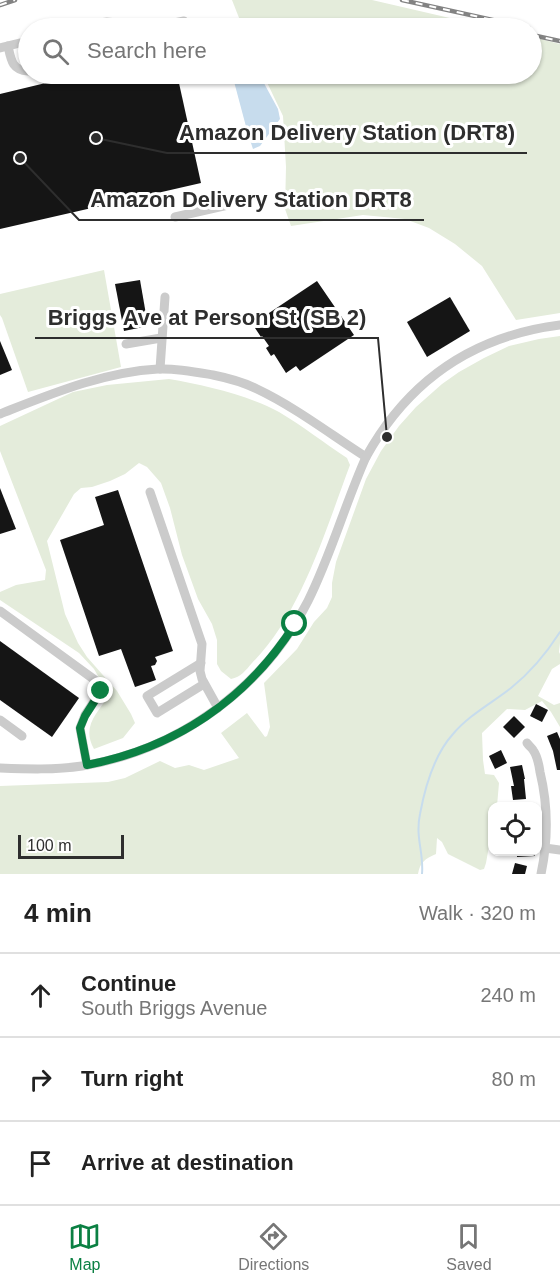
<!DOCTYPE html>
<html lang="en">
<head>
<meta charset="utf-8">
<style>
	body { margin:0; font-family:Helvetica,sans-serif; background:#f6f6f6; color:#222 }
	.controls { position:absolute; right:18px; bottom:18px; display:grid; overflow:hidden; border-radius:12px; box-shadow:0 2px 4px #0004 }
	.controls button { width:54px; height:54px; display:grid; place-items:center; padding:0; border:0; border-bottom:2px solid #e0e0e0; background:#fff; color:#222; font:30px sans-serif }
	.scale { position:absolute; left:18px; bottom:15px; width:106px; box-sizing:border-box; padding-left:6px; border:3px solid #2e2e2e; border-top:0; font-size:16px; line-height:21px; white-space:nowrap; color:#2e2e2e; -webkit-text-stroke:4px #fff; paint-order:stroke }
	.stop { position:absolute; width:18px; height:18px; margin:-14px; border:4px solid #0b8043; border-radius:50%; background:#fff }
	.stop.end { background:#0b8043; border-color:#fff; box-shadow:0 2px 6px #0008 }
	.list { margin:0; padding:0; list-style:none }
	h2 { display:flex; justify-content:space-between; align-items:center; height:78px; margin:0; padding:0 24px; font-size:26px }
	h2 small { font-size:20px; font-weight:400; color:#767676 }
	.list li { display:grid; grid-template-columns:39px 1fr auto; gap:18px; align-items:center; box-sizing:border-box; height:84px; padding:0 24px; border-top:2px solid #e0e0e0 }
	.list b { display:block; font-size:22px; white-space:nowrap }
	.list p { margin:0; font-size:20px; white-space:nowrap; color:#767676 }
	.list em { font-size:20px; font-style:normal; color:#767676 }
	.icon { flex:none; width:33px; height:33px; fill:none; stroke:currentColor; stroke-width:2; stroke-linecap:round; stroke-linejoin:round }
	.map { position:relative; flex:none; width:560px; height:874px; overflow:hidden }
	.search { position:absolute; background:#fff; box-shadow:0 2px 4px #0004; left:18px; right:18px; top:18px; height:66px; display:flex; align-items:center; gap:15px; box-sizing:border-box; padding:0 21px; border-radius:33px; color:#767676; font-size:22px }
	.sheet { height:330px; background:#fff }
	nav { display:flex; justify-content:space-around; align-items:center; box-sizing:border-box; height:84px; border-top:2px solid #e0e0e0; background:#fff; font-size:16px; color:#767676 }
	nav a { display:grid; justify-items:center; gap:3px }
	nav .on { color:#0b8043 }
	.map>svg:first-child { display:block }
	.green { fill:#e4ecdb }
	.water { fill:#c7dced }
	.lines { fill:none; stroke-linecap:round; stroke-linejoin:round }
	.stream { stroke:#c7dced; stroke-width:2 }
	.building { fill:#151515 }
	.minor { stroke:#cbcbcb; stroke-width:9 }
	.rail-casing { stroke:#838383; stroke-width:4.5 }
	.rail { stroke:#fff; stroke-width:2; stroke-dasharray:7; stroke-linecap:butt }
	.route { stroke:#0b8043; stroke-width:8 }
	.leader { fill:none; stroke:#2e2e2e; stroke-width:2 }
	.callout-dot { fill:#2e2e2e; stroke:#fff; stroke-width:2 }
	.callout-label { font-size:22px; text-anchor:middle; font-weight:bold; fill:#2e2e2e; stroke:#fff; stroke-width:6; stroke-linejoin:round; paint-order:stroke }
</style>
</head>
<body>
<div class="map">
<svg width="560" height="874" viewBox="0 0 560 874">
	<rect width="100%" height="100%" fill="#fff"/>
	<g class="green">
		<polygon points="232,0 372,0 493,28 243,28"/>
		<polygon points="532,37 560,44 560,313 516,320 482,266 455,244 429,228 405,219 363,215 291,226 285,209 286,167 283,116 263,74 532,74"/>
		<polygon points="104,270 121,367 28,392 2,318 0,315 0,294"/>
		<path d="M560,336V643L559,652L560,654V664L552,669L538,696L554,705L560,703V727L551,712L542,701L525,710L507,709L482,733L483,760L485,774L494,775L499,783L497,806H492V829L486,863L484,869L480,870L448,854L442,842L437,838L436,854C425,859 420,862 418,874H0V786L108,782L125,778L160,761L175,768L189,765L204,770L239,758L221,733L247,713L265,737L267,736L270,727L264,683L297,649L314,622L327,608L332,597V583L336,562L366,479L381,451L399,426L416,407L442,384L459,372L484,358L509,346L539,339Z"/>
		<path d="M169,379C204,385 248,395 279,412C303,426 324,443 347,458L350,465C326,529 301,614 252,663C246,670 241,677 231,679L221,671L217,664V640L212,624L198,599L182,555L170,508L161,483L147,467L139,463L125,474L110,481L92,487L81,488L74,494L47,541L65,614L78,643L87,657L117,691L131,714L135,723L123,738L94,749C81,726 98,713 109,695L94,669L79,653L0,600V592L16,585L45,580L46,570L0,451V426L73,392L107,385Z"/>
	</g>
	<polygon class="water" points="232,74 259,74 278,109 280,119 260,146 253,149 248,134"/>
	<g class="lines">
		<path class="stream" d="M422,874C424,852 415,838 420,814C425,787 434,755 453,734C469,715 492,703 511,688C531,672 546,654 560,632"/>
	</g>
	<g class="building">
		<polygon points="83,74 177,74 201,183 0,229 0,94"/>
		<polygon points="140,280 148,326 124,331 115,284"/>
		<polygon points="317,281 354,335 300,371 296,366 286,373 274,354 271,356 266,348 269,346 262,336 261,337 255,328 265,321 263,317"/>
		<polygon points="450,297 470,331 427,357 407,322"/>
		<polygon points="0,341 12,370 0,375"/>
		<polygon points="0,488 16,529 0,534"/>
		<polygon points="118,490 173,651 155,657 157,661 155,665 151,666 156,680 135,687 121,649 99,656 60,540 104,525 95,497"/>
		<polygon points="0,641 79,698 52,737 0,700"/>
		<polygon points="536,704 548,710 542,722 530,716"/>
		<polygon points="514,716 525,727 514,738 503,727"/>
		<polygon points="557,732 560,739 560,770 557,770 553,751 547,736"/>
		<polygon points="501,750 507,763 495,769 489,756"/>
		<polygon points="522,765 525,779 524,779 526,799 513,800 511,786 514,786 510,767"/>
		<polygon points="517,852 535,852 535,856 517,857"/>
		<polygon points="515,863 527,866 525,874 512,874"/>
	</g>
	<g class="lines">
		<g class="minor">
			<path d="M77,28C93,24 111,17 125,28"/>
			<polyline points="150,28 184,21"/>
			<path d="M8,46C11,60 12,70 28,71"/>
			<polyline points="0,48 28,41"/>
			<polyline points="175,217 228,205"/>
			<polyline points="126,344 161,338"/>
			<polyline points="160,369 165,297"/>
			<path d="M0,414C51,394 103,372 158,369C176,368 196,372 213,375C228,378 243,382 257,389C295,407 330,434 366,457"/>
			<polyline points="150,492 202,644 200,671 202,679 218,708"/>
			<polyline points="0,611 99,683 101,691 85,715 80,728 87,765"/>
			<polyline points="201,663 147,696 157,713 204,684"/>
			<polyline points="0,720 22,736"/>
			<path d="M527,743C529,746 532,748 533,750C538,757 539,765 540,772C548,805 548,841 541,874"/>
			<path d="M0,768C27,769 55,770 82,766C179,750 264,688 308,601C331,555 345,504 366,457C408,381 473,336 560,325"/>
			<polyline points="545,848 560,850"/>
		</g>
		<defs>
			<g id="rail">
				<polyline points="402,0 529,28"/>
				<polyline points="0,5 15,0"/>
				<polyline points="532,35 560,41"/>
			</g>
		</defs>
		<use href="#rail" class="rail-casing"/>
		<use href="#rail" class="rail"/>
	</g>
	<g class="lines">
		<path class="route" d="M101,691L85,716L80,728L87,765C175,748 247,700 295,624"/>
	</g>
	<path class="leader" d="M96 138L167 153H527M20 158L79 220H424M387 437L378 338H35"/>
	<g class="callout-dot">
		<circle cx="96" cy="138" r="6"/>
		<circle cx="20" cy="158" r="6"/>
		<circle cx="387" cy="437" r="6"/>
	</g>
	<g class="callout-label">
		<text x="347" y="140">Amazon Delivery Station (DRT8)</text>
		<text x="251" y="207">Amazon Delivery Station DRT8</text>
		<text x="207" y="325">Briggs Ave at Person St (SB 2)</text>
	</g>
</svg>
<div class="controls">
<button><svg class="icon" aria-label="locate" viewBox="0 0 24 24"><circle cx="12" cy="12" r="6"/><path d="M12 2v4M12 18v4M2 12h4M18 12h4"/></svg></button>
</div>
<div class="scale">100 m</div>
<div class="stop" style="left:295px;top:624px"></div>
<div class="stop end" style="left:101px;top:691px"></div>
<div class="search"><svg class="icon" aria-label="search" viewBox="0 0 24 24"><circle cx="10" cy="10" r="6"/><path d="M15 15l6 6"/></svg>Search here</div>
</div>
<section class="sheet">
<h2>4 min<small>Walk · 320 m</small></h2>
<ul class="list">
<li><svg class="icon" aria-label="ahead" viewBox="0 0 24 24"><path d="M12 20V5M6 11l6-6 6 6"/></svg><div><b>Continue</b><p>South Briggs Avenue</p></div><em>240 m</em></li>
<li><svg class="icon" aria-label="right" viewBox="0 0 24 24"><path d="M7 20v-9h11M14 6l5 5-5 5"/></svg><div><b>Turn right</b></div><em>80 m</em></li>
<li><svg class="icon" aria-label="arrive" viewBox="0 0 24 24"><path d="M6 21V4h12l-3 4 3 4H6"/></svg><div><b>Arrive at destination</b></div></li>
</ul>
</section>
<nav>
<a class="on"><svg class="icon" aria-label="map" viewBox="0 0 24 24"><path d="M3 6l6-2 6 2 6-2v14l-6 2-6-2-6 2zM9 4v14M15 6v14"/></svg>Map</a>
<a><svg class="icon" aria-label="directions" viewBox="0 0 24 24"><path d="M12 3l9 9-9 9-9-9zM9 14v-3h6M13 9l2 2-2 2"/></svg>Directions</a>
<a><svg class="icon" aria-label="saved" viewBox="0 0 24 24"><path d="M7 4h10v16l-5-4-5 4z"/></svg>Saved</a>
</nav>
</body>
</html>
